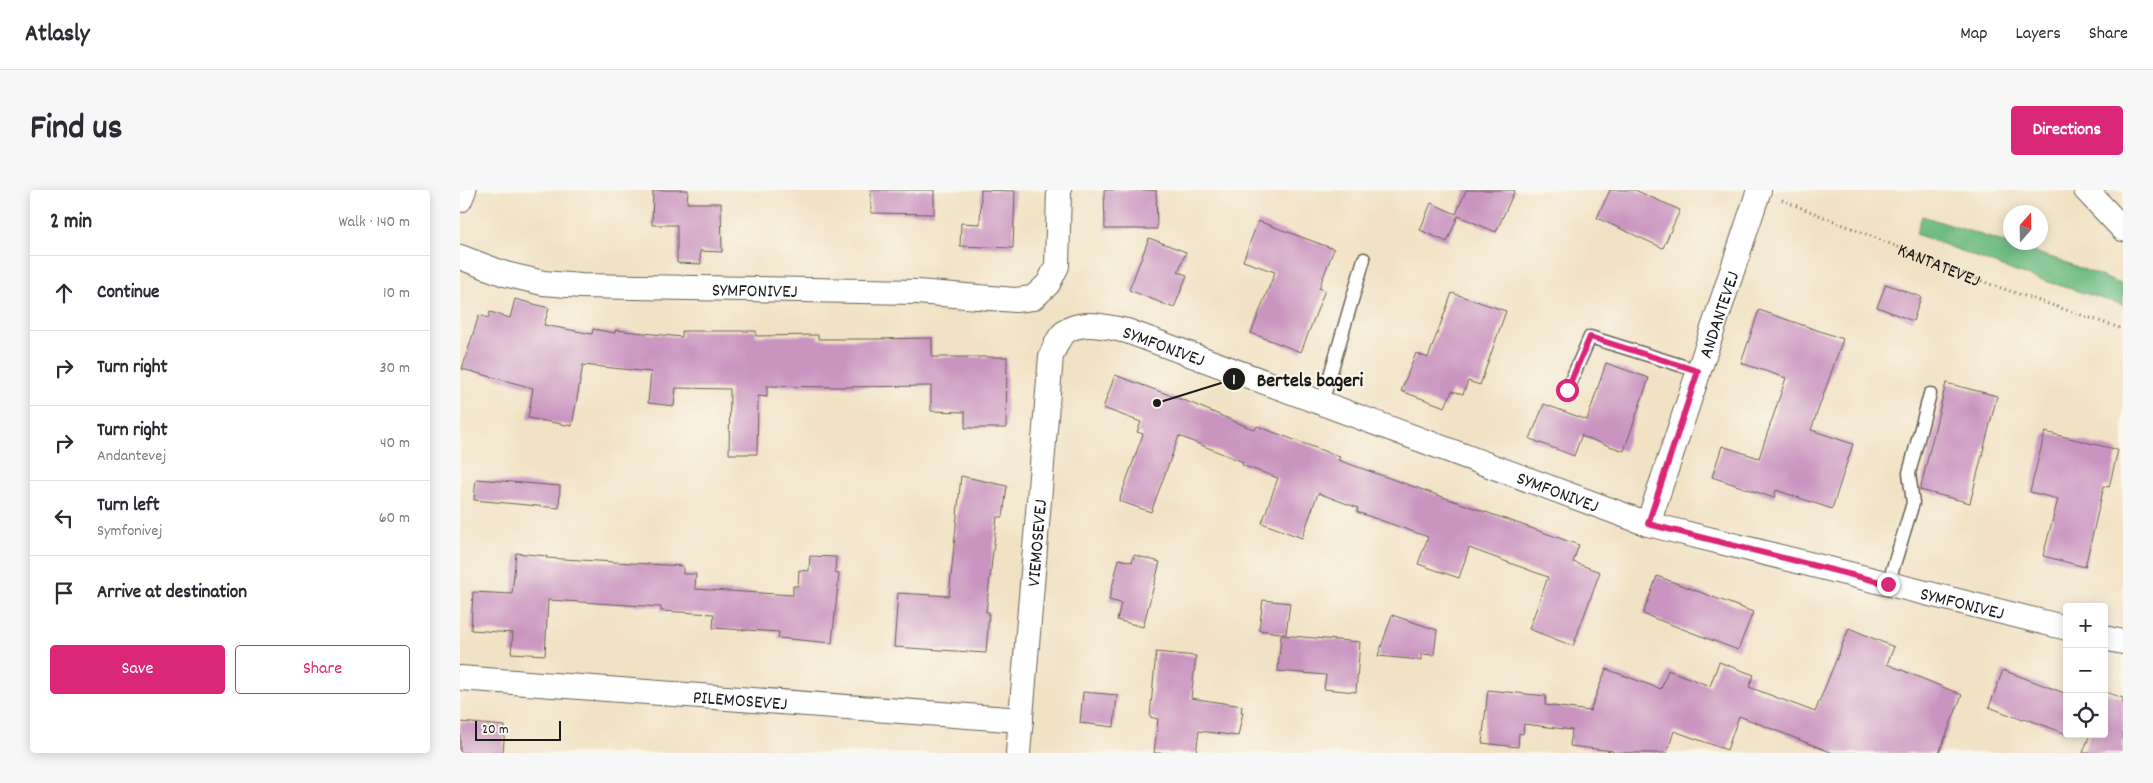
<!DOCTYPE html>
<html lang="en">
<head>
<meta charset="utf-8">
<style>
	body { margin:0; font-family:Dekko,sans-serif; background:#f7f7f7; color:#2b2b33 }
	.controls { position:absolute; right:15px; bottom:15px; display:grid; overflow:hidden; border-radius:5px; box-shadow:0 2px 12px #0003 }
	.controls button { width:45px; height:45px; display:grid; place-items:center; padding:0; border:0; border-bottom:1px solid #e1e1e2; background:#fff; color:#2b2b33; font:25px sans-serif }
	.compass { position:absolute; left:1543px; top:15px; width:45px; height:45px; border-radius:50%; background:#fff; box-shadow:0 2px 12px #0003; rotate:20deg }
	.scale { position:absolute; left:15px; bottom:12px; width:86px; box-sizing:border-box; padding-left:5px; border:2px solid #1c1c1c; border-top:0; font-size:14px; line-height:18px; white-space:nowrap; color:#1c1c1c; -webkit-text-stroke:4px #fbf7ec; paint-order:stroke }
	.stop { position:absolute; width:15px; height:15px; margin:-11px; border:4px solid #db2777; border-radius:50%; background:#fff }
	.stop.end { background:#db2777; border-color:#fff; box-shadow:0 1px 5px #0008 }
	.list { margin:0; padding:0; list-style:none }
	h2 { display:flex; justify-content:space-between; align-items:center; height:65px; margin:0; padding:0 20px; font-size:21px }
	h2 small { font-size:16px; font-weight:400; color:#7c7c81 }
	.list li { display:grid; grid-template-columns:32px 1fr auto; gap:15px; align-items:center; box-sizing:border-box; height:75px; padding:0 20px; border-top:1px solid #e1e1e2 }
	.list b { display:block; font-size:19px; white-space:nowrap }
	.list p { margin:0; font-size:16px; white-space:nowrap; color:#7c7c81 }
	.list em { font-size:16px; font-style:normal; color:#7c7c81 }
	.actions { display:flex; gap:10px; padding:15px 20px }
	.actions a { flex:1; padding:11px 0; border:1px solid #db2777; border-radius:5px; text-align:center; font-size:18px; color:#db2777 }
	.actions .main { background:#db2777; color:#fff }
	.icon { flex:none; width:28px; height:28px; fill:none; stroke:currentColor; stroke-width:2; stroke-linecap:round; stroke-linejoin:round }
	.map { position:relative; flex:none; width:1663px; height:563px; overflow:hidden; border-radius:5px }
	header { display:flex; align-items:center; gap:30px; box-sizing:border-box; height:70px; padding:0 25px; background:#fff; border-bottom:1px solid #e1e1e2 }
	header strong { font-size:24px }
	nav { display:flex; gap:28px; margin-inline-start:auto; font-size:18px }
	.intro { display:flex; align-items:center; justify-content:space-between; box-sizing:border-box; height:120px; padding:0 30px }
	h1 { margin:0; font-size:35px }
	.button { padding:12px 22px; border-radius:5px; background:#db2777; color:#fff; font-size:18px; font-weight:700 }
	main { display:flex; gap:30px; padding:0 30px }
	aside { flex:1; background:#fff; border-radius:5px; box-shadow:0 2px 12px #0003 }
	.map>svg:first-child { display:block }
	.forest { fill:#6fbc84; stroke:#466c50 }
	.building { fill:#c994c0 }
	.lines { fill:none; stroke-linecap:round; stroke-linejoin:round }
	.lane-casing { stroke:#676157; stroke-width:15 }
	.street-casing { stroke:#676157; stroke-width:26 }
	.path { stroke:#676157; stroke-width:3; stroke-dasharray:1 4; stroke-linecap:butt }
	.lane { stroke:#fff; stroke-width:12 }
	.street { stroke:#fff; stroke-width:24 }
	.route { stroke:#db2777; stroke-width:6 }
	.labels { text-anchor:middle; stroke-width:4; stroke-linejoin:round; paint-order:stroke }
	.street-label { font-size:19px; fill:#1c1c1c; stroke:#fbf7ec }
	.leader { fill:none; stroke:#1c1c1c; stroke-width:2 }
	.callout-dot { fill:#1c1c1c; stroke:#fbf7ec; stroke-width:2 }
	.mark-label { font-size:15px; text-anchor:middle; font-weight:bold; fill:#fff }
	.callout-label { font-size:20px; text-anchor:middle; font-weight:bold; fill:#1c1c1c; stroke:#fbf7ec; stroke-width:4; stroke-linejoin:round; paint-order:stroke }
</style>
</head>
<body>
<header>
<strong>Atlasly</strong>
<nav><a>Map</a><a>Layers</a><a>Share</a></nav>
</header>
<div class="intro"><h1>Find us</h1><a class="button">Directions</a></div>
<main>
<aside>
<h2>2 min<small>Walk · 140 m</small></h2>
<ul class="list">
<li><svg class="icon" aria-label="ahead" viewBox="0 0 24 24"><path d="M12 20V5M6 11l6-6 6 6"/></svg><div><b>Continue</b></div><em>10 m</em></li>
<li><svg class="icon" aria-label="right" viewBox="0 0 24 24"><path d="M7 20v-9h11M14 6l5 5-5 5"/></svg><div><b>Turn right</b></div><em>30 m</em></li>
<li><svg class="icon" aria-label="right" viewBox="0 0 24 24"><path d="M7 20v-9h11M14 6l5 5-5 5"/></svg><div><b>Turn right</b><p>Andantevej</p></div><em>40 m</em></li>
<li><svg class="icon" aria-label="left" viewBox="0 0 24 24"><path d="M17 20v-9H6M10 6l-5 5 5 5"/></svg><div><b>Turn left</b><p>Symfonivej</p></div><em>60 m</em></li>
<li><svg class="icon" aria-label="arrive" viewBox="0 0 24 24"><path d="M6 21V4h12l-3 4 3 4H6"/></svg><div><b>Arrive at destination</b></div></li>
</ul>
<div class="actions"><a class="main">Save</a><a>Share</a></div>
</aside>
<div class="map">
<svg width="1663" height="563" viewBox="0 0 1663 563">
	<rect width="100%" height="100%" fill="#fbf7ec"/>
	<filter id="ink" filterUnits="userSpaceOnUse"><feTurbulence type="fractalNoise" baseFrequency=".02" numOctaves="2"/><feDisplacementMap in="SourceGraphic" scale="10" xChannelSelector="R" yChannelSelector="G"/><feConvolveMatrix kernelMatrix="1 2 1 2 8 2 1 2 1" color-interpolation-filters="sRGB"/></filter>
	<filter id="wash" filterUnits="userSpaceOnUse"><feTurbulence type="fractalNoise" baseFrequency=".0096" numOctaves="4" result="noise"/><feDisplacementMap in="SourceGraphic" scale="20" xChannelSelector="R" yChannelSelector="G"/><feGaussianBlur stdDeviation="1.12" result="paint"/><feColorMatrix in="noise" values="0 0 0 0 0 0 0 0 0 0 0 0 0 0 0 0 0 1.4 0 .05"/><feComposite in="paint" operator="in"/></filter>
	<g filter="url(#wash)">
		<rect width="100%" height="100%" fill="#f1e2c5"/>
		<polygon class="forest" points="1462,26 1602,71 1663,95 1663,115 1556,82 1456,44"/>
		<g id="blocks">
			<g class="building">
				<polygon points="193,0 228,0 227,13 261,13 262,62 240,61 241,74 217,73 217,35 192,35"/>
				<polygon points="411,0 474,0 474,24 411,23"/>
				<polygon points="521,0 555,1 553,58 500,56 501,33 520,34"/>
				<polygon points="644,0 696,0 697,39 645,39"/>
				<polygon points="1006,0 1055,0 1036,42 998,26 987,52 960,40 971,13 996,24"/>
				<polygon points="1150,0 1175,0 1220,20 1203,58 1137,28"/>
				<polygon points="798,31 874,59 859,98 865,100 841,162 791,143 815,82 783,71"/>
				<polygon points="689,48 726,62 718,82 727,85 714,118 669,100"/>
				<polygon points="1426,94 1461,107 1453,131 1417,117"/>
				<polygon points="992,103 1046,121 1020,195 1008,191 1003,204 992,201 985,217 941,201 956,163 968,168"/>
				<polygon points="55,109 89,118 84,135 132,144 133,139 155,143 155,140 222,147 222,141 296,141 296,146 358,145 358,149 413,149 472,148 472,167 547,167 546,238 505,238 505,222 471,221 471,196 376,197 307,196 307,207 298,206 297,264 269,264 270,199 216,198 214,216 188,213 191,182 123,175 112,236 68,228 73,198 2,179 19,125 28,128 30,122 50,128"/>
				<polygon points="1299,120 1383,149 1351,240 1393,254 1372,319 1316,300 1314,308 1252,287 1262,256 1299,268 1326,188 1281,173"/>
				<polygon points="1146,173 1189,188 1164,261 1121,246 1122,244 1114,266 1070,249 1084,214 1127,230"/>
				<polygon points="655,185 731,213 795,240 797,236 880,267 878,270 1119,355 1113,372 1140,382 1113,456 1069,439 1088,387 1009,358 999,388 958,374 968,347 897,322 898,318 858,303 842,348 802,333 818,288 782,275 783,272 719,246 691,322 659,311 683,244 677,242 681,232 643,218"/>
				<polygon points="1486,193 1537,206 1510,313 1460,300"/>
				<polygon points="1585,242 1658,260 1649,297 1644,296 1625,377 1583,366 1598,309 1570,302"/>
				<polygon points="501,286 547,296 543,327 537,327 526,422 529,422 526,463 434,457 438,403 489,406"/>
				<polygon points="16,289 100,296 99,318 14,310"/>
				<polygon points="56,363 87,366 86,368 223,376 223,384 236,384 235,399 333,405 333,396 338,396 339,380 349,381 350,366 376,367 375,383 379,384 372,453 318,448 319,442 253,438 254,424 201,421 201,417 88,410 85,465 51,463 53,443 11,440 13,402 52,404"/>
				<polygon points="674,365 700,372 683,437 657,430 661,413 649,410 659,369 672,372"/>
				<polygon points="1197,386 1293,422 1278,460 1183,424"/>
				<polygon points="803,410 830,413 826,444 799,440"/>
				<polygon points="932,425 977,440 974,465 961,464 961,470 918,466"/>
				<polygon points="1389,438 1434,457 1427,474 1502,505 1479,563 1373,563 1279,526 1267,560 1214,541 1207,563 1152,563 1153,561 1110,556 1112,540 1064,534 1063,544 1059,543 1058,557 1022,553 1028,500 1086,506 1085,515 1130,521 1146,479 1201,499 1208,480 1250,496 1259,472 1294,485 1289,497 1355,522"/>
				<polygon points="821,445 900,452 896,502 864,499 866,485 818,481"/>
				<polygon points="696,462 736,466 731,508 782,516 781,522 783,522 778,546 739,541 736,563 694,563 698,529 690,527"/>
				<polygon points="1543,480 1607,504 1607,544 1564,528 1563,530 1529,517"/>
				<polygon points="623,502 657,505 654,537 620,533"/>
				<polygon points="1645,502 1663,508 1663,563 1623,563 1630,544 1644,544"/>
				<polygon points="0,532 45,536 43,563 0,563"/>
			</g>
		</g>
	</g>
	<g filter="url(#ink)">
		<use href="#blocks" fill-opacity="0" stroke="#676157" stroke-width="1"/>
		<g class="lines">
			<defs>
				<g id="lane">
					<polyline points="1107,200 1130,147 1239,181"/>
					<polyline points="862,213 904,69"/>
					<polyline points="1428,394 1453,313 1449,283 1470,204"/>
				</g>
				<g id="street">
					<polyline points="1626,0 1663,39"/>
					<polyline points="0,10 4,0"/>
					<path id="s2" d="M0,67L45,84L83,93L121,96L457,102L555,110L573,108L588,94L597,76L599,0"/>
					<path id="s3" d="M1188,334L1299,0"/>
					<polyline points="1644,448 1663,452"/>
					<path id="s4" d="M0,488L561,530"/>
					<path id="s5" d="M558,563L591,166C594,160 597,150 602,145C618,128 647,137 667,141L1188,334L1607,438"/>
				</g>
			</defs>
			<use href="#lane" class="lane-casing"/>
			<use href="#street" class="street-casing"/>
			<path class="path" id="s1" d="M1322,10L1532,95L1663,139"/>
			<use href="#lane" class="lane"/>
			<use href="#street" class="street"/>
		</g>
	</g>
	<g class="lines" filter="url(#ink)">
		<polyline class="route" points="1107,200 1130,147 1238,181 1188,334 1428,394"/>
	</g>
	<g class="labels">
		<g class="street-label">
			<text dy="7" stroke="none"><textPath href="#s1" startOffset="170">KANTATEVEJ</textPath></text>
			<text dy="7" stroke="none"><textPath href="#s2" startOffset="299">SYMFONIVEJ</textPath></text>
			<text dy="7" stroke="none"><textPath href="#s3" startOffset="221">ANDANTEVEJ</textPath></text>
			<text dy="7" stroke="none"><textPath href="#s5" startOffset="530">SYMFONIVEJ</textPath></text>
			<text dy="7" stroke="none"><textPath href="#s5" startOffset="950">SYMFONIVEJ</textPath></text>
			<text dy="7" stroke="none"><textPath href="#s5" startOffset="211">VIEMOSEVEJ</textPath></text>
			<text dy="7" stroke="none"><textPath href="#s5" startOffset="1370">SYMFONIVEJ</textPath></text>
			<text dy="7" stroke="none"><textPath href="#s4" startOffset="281">PILEMOSEVEJ</textPath></text>
		</g>
	</g>
	<path class="leader" d="M697 213L774 189"/>
	<g class="callout-dot">
		<circle cx="697" cy="213" r="5"/>
		<circle cx="774" cy="189" r="12"/>
	</g>
	<g class="mark-label">
		<text x="774" y="194">1</text>
	</g>
	<g class="callout-label">
		<text x="850" y="196">Bertels bageri</text>
	</g>
</svg>
<div class="controls">
<button>+</button>
<button>−</button>
<button><svg class="icon" aria-label="locate" viewBox="0 0 24 24"><circle cx="12" cy="12" r="6"/><path d="M12 2v4M12 18v4M2 12h4M18 12h4"/></svg></button>
</div>
<svg class="compass" viewBox="-18 -18 36 36"><path d="M0-13l5 13h-10z" fill="#e53935"/><path d="M0 13l5-13h-10z" fill="#7c7c81"/></svg>
<div class="scale">20 m</div>
<div class="stop" style="left:1107px;top:200px"></div>
<div class="stop end" style="left:1428px;top:394px"></div>
</div>
</main>
</body>
</html>
